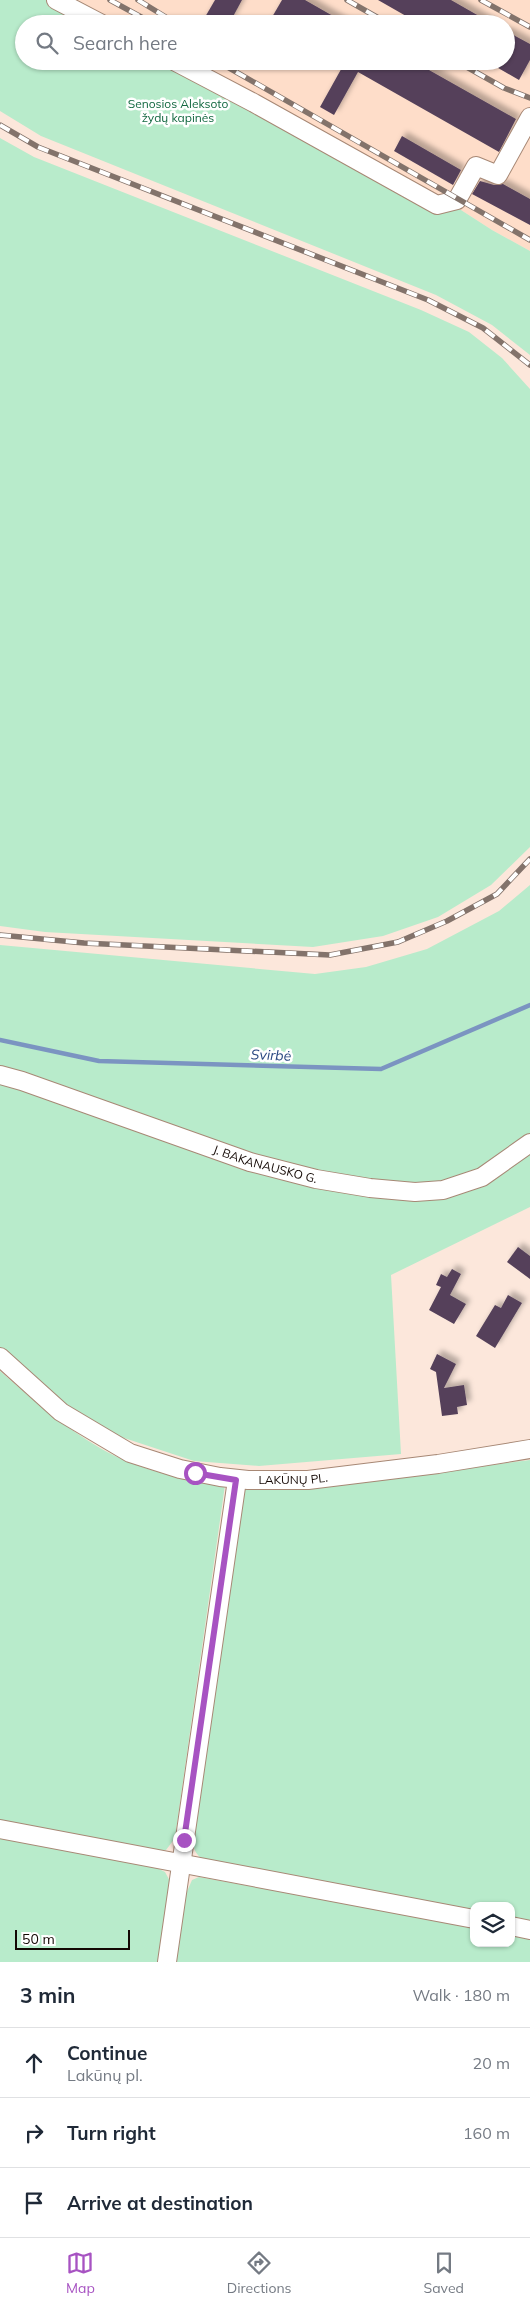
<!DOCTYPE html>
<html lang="en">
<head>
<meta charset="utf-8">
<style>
	body { margin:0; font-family:Mulish,sans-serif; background:#f2f2f3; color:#1f2937 }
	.controls { position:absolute; right:15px; bottom:15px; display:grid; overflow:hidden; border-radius:10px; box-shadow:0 1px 4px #0004 }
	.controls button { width:45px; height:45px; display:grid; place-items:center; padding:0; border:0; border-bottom:1px solid #e0e1e3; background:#fff; color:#1f2937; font:25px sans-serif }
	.scale { position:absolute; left:15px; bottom:12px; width:115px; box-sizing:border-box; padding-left:5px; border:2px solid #130804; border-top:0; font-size:14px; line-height:18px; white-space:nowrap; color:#130804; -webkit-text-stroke:4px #fff; paint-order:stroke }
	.stop { position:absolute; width:15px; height:15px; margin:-11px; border:4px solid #a753c2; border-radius:50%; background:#fff }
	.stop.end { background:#a753c2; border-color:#fff; box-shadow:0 1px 5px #0008 }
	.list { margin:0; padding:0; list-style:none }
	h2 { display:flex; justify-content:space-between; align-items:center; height:65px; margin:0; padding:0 20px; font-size:21px }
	h2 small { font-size:16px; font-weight:400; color:#747a83 }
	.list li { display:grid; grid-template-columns:32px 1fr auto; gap:15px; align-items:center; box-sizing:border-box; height:70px; padding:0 20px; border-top:1px solid #e0e1e3 }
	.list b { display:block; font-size:19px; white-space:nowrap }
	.list p { margin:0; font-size:16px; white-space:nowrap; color:#747a83 }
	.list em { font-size:16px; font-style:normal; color:#747a83 }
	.icon { flex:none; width:28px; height:28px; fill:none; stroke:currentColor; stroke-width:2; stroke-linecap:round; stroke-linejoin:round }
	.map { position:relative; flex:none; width:530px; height:1962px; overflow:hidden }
	.search { position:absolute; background:#fff; box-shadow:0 1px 4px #0004; left:15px; right:15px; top:15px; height:55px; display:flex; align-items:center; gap:12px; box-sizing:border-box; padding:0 18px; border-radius:28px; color:#747a83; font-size:19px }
	.sheet { height:275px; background:#fff }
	nav { display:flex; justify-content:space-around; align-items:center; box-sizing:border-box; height:70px; border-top:1px solid #e0e1e3; background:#fff; font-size:14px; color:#747a83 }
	nav a { display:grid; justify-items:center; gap:2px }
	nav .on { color:#a753c2 }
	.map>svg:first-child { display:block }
	.built { fill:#feddc9 }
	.green { fill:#b8ebcb }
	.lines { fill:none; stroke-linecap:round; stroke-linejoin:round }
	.stream { stroke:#7b94c1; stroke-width:4.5 }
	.building { fill:#54415a; filter:url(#shadow) }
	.street-casing { stroke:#a78875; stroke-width:20 }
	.street { stroke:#fff; stroke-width:18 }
	.rail-casing { stroke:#83736b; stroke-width:5.5 }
	.rail { stroke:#fff; stroke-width:4; stroke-dasharray:11; stroke-linecap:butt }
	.route { stroke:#a753c2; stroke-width:6 }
	.labels { text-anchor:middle; stroke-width:5; stroke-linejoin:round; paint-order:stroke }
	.park-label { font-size:12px; fill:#126840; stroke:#fff }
	.street-label { font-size:12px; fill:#130804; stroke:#fff }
	.water-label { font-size:14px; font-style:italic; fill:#294780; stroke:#fff }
</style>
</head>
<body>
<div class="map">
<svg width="530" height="1962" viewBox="0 0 530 1962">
	<defs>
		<filter id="shadow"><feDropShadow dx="4.5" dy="-4.5" stdDeviation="2.5" flood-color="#0004"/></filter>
	</defs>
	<rect width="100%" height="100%" fill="#fce7db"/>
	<polygon class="built" points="77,0 530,0 530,251 492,230 433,192 191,61 506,61 506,24 121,24"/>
	<g class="green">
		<polygon points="0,0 77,0 121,24 24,24 24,61 191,61 433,192 492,230 530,251 530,355 492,325 436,295 41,136 0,111"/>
		<polygon points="0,138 34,157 421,310 469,332 502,358 530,389 530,847 491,885 438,917 383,936 313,947 45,932 0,926"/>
		<polygon points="530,885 530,1207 391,1275 401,1454 259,1466 194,1461 118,1436 58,1399 0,1348 0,945 315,974 366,967 427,949 499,911"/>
		<path d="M0,1371C31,1398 64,1427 100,1448C138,1470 183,1480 225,1485L175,1838L166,1850H154L0,1821Z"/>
		<path d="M530,1460V1923L511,1919V1906H474V1912L205,1862C198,1856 193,1851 193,1841L242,1487L264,1489L437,1472Z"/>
		<polygon points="0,1838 155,1867 165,1872 171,1883 161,1962 0,1962"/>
		<polygon points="199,1877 474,1927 474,1943 511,1943 511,1934 530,1938 530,1962 176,1962 185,1896 192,1880"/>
	</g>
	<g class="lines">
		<polyline class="stream" points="0,1040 99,1061 381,1069 530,1005"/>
	</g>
	<g class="building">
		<polygon points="215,0 242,0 229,24 201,24"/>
		<polygon points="282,0 305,0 347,24 268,24"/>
		<polygon points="378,0 451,0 493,24 420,24"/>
		<polygon points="506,31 530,44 530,60 519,80 486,61 506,61"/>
		<polygon points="339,61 413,61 516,119 499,152 358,72 334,115 320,107 344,64"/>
		<polygon points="402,136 461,170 453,185 394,151"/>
		<polygon points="480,181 494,185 503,184 530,199 530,225 472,194"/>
		<polygon points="518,1247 530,1256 530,1279 507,1262"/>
		<polygon points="452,1269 461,1274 450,1295 466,1304 454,1324 429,1310 441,1287 436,1285 441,1274 447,1277"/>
		<polygon points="508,1295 522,1303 495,1348 476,1336 495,1305 501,1308"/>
		<polygon points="437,1354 456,1364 444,1388 464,1385 467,1405 457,1407 458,1414 442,1416 436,1372 430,1369"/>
	</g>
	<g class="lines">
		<defs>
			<g id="street">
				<polyline points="56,0 102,24"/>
				<polyline points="174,61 254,103 437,205 457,200 476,166 498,175 530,117"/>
				<path id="s1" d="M0,1075L22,1081L250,1162L316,1179L370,1188L415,1192L443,1190L482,1177L530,1143"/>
				<path id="s2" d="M0,1357L61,1412L130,1453L180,1469L220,1477L248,1480H308L438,1464L530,1449"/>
				<polyline points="0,1829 474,1919"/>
				<polyline points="511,1926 530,1930"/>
				<polyline points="167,1962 237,1480"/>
			</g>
		</defs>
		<use href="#street" class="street-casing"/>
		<use href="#street" class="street"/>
		<defs>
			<g id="rail">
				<polyline points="110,0 154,24"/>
				<polyline points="138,0 177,24"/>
				<polyline points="347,0 389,24"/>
				<polyline points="481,0 530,27"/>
				<polyline points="217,61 530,240"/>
				<polyline points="456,61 504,88 530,98"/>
				<polyline points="0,125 38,147 428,300 483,328 530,365"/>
				<polyline points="0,935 84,943 330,955 398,942 447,921 497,894 530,859"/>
			</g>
		</defs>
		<use href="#rail" class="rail-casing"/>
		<use href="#rail" class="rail"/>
	</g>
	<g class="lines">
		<polyline class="route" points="184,1840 236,1480 195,1473"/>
	</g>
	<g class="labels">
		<g class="park-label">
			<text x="178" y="108">Senosios Aleksoto<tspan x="178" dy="14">žydų kapinės</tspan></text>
		</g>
		<g class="street-label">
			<text dy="4" stroke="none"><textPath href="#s1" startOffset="280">J. BAKANAUSKO G.</textPath></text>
			<text dy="4" stroke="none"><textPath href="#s2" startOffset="329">LAKŪNŲ PL.</textPath></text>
		</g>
		<g class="water-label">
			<text transform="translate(271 1055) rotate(2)" y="5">Svirbė</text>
		</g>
	</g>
</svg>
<div class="controls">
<button><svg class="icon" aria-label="layers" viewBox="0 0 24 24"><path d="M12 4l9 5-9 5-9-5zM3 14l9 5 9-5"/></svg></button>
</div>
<div class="scale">50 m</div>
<div class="stop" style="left:195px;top:1473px"></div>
<div class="stop end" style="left:184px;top:1840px"></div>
<div class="search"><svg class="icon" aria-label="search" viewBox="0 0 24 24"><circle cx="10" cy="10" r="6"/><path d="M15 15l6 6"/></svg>Search here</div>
</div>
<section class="sheet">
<h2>3 min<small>Walk · 180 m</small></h2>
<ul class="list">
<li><svg class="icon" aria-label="ahead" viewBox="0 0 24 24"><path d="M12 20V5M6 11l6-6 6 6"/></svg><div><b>Continue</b><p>Lakūnų pl.</p></div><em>20 m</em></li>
<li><svg class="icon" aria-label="right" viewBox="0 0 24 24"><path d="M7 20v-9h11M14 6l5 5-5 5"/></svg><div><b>Turn right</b></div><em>160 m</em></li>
<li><svg class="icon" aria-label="arrive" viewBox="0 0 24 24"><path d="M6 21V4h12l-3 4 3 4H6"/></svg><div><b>Arrive at destination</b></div></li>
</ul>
</section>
<nav>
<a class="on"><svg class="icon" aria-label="map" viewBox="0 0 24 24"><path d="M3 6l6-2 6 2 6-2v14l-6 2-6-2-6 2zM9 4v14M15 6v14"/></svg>Map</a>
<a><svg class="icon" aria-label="directions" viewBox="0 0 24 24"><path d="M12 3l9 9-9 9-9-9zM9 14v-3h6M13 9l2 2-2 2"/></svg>Directions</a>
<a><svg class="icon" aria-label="saved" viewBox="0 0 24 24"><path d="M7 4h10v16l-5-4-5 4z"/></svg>Saved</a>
</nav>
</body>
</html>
